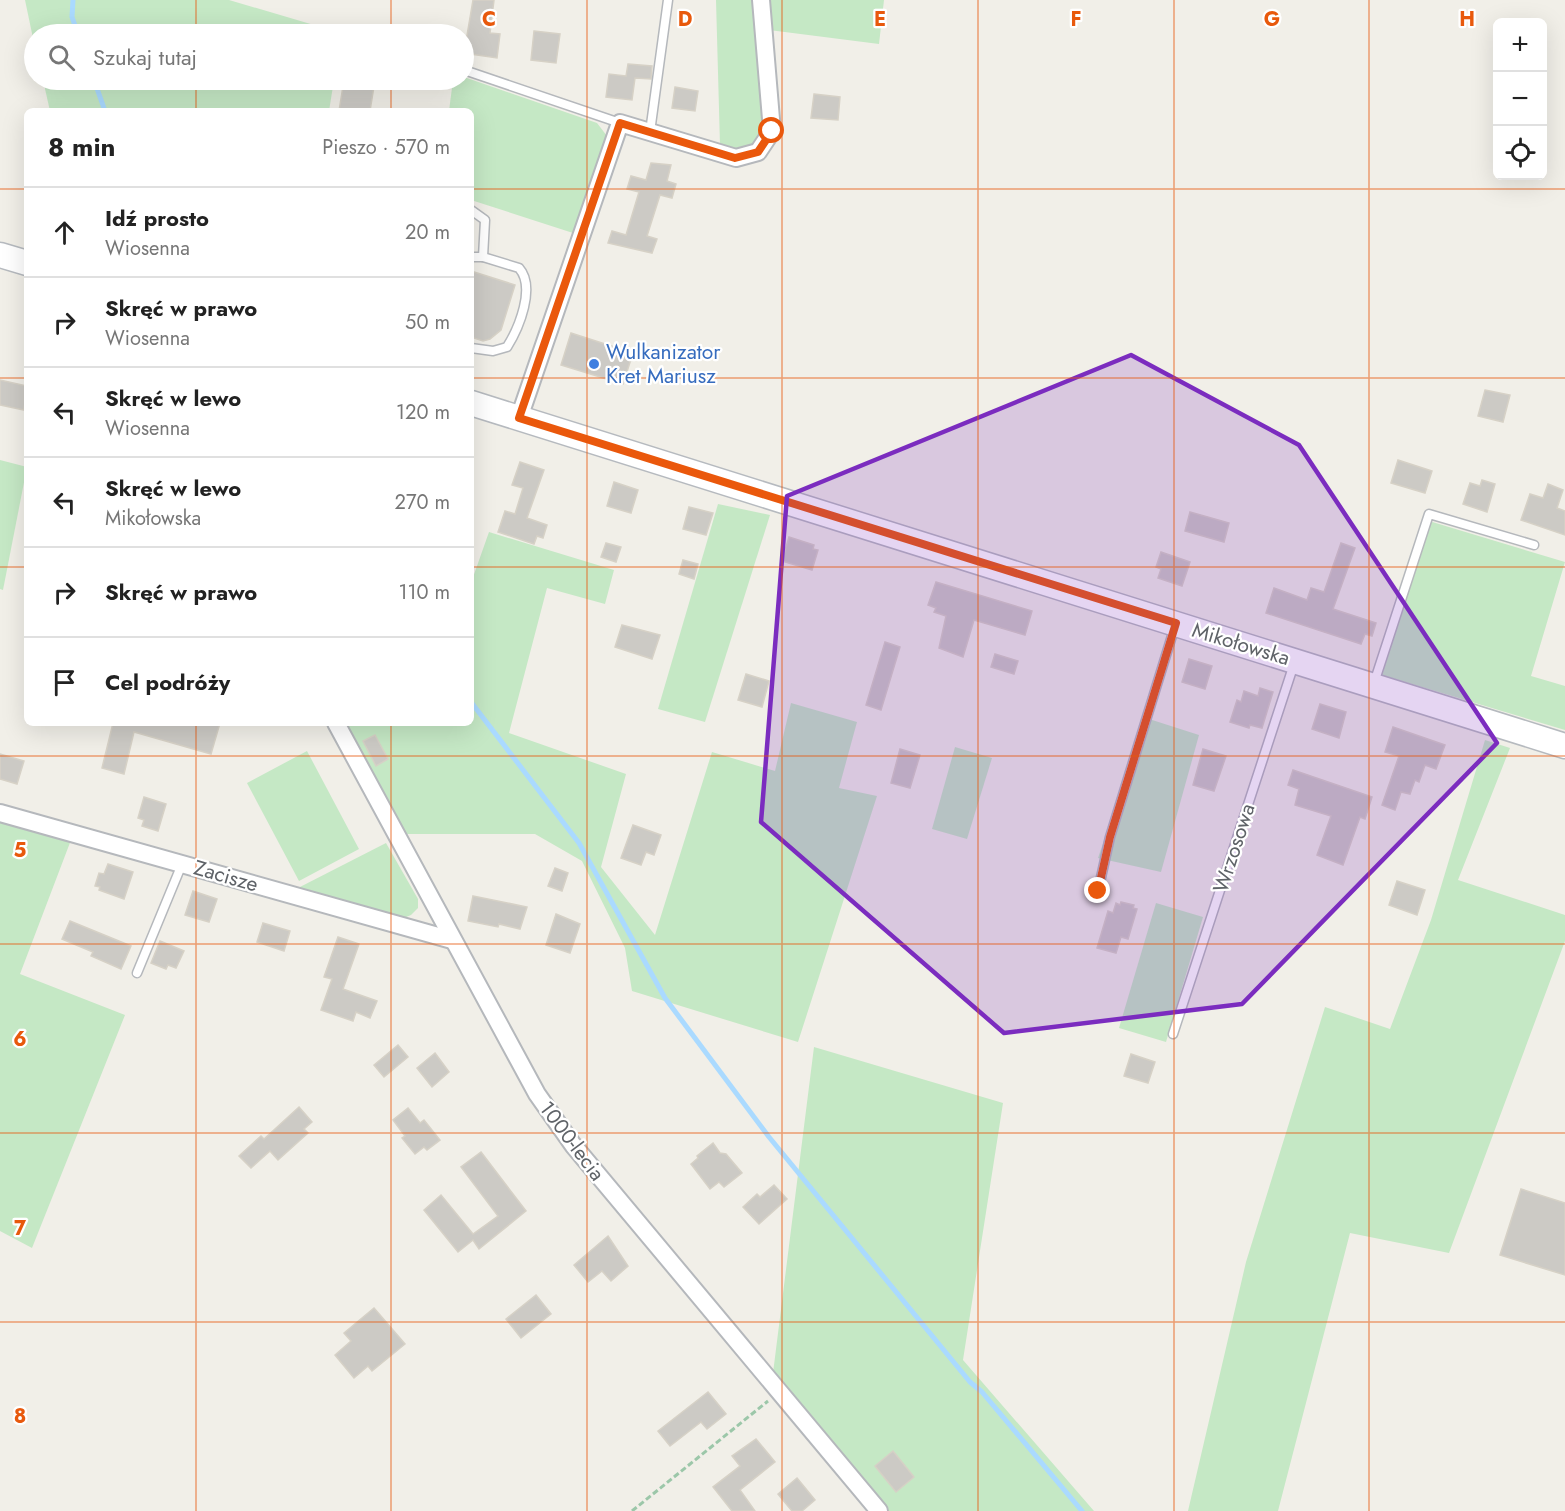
<!DOCTYPE html>
<html lang="pl">
<head>
<meta charset="utf-8">
<style>
	body { margin:0; font-family:Jost,sans-serif; background:#f6f6f6; color:#222 }
	.controls { position:absolute; right:18px; top:18px; display:grid; overflow:hidden; border-radius:9px; box-shadow:0 6px 24px #0002 }
	.controls button { width:54px; height:54px; display:grid; place-items:center; padding:0; border:0; border-bottom:2px solid #e0e0e0; background:#fff; color:#222; font:30px sans-serif }
	.stop { position:absolute; width:18px; height:18px; margin:-14px; border:4px solid #ea580c; border-radius:50%; background:#fff }
	.stop.end { background:#ea580c; border-color:#fff; box-shadow:0 2px 6px #0008 }
	.list { margin:0; padding:0; list-style:none }
	h2 { display:flex; justify-content:space-between; align-items:center; height:78px; margin:0; padding:0 24px; font-size:26px }
	h2 small { font-size:20px; font-weight:400; color:#767676 }
	.list li { display:grid; grid-template-columns:39px 1fr auto; gap:18px; align-items:center; box-sizing:border-box; height:90px; padding:0 24px; border-top:2px solid #e0e0e0 }
	.list b { display:block; font-size:22px; white-space:nowrap }
	.list p { margin:0; font-size:20px; white-space:nowrap; color:#767676 }
	.list em { font-size:20px; font-style:normal; color:#767676 }
	.icon { flex:none; width:33px; height:33px; fill:none; stroke:currentColor; stroke-width:2; stroke-linecap:round; stroke-linejoin:round }
	.map { position:relative; flex:none; width:1565px; height:1511px; overflow:hidden }
	.search { position:absolute; background:#fff; box-shadow:0 6px 24px #0002; left:24px; top:24px; width:450px; height:66px; display:flex; align-items:center; gap:15px; box-sizing:border-box; padding:0 21px; border-radius:33px; color:#767676; font-size:22px }
	.panel { position:absolute; background:#fff; box-shadow:0 6px 24px #0002; left:24px; top:108px; width:450px; height:618px; border-radius:9px }
	.map>svg:first-child { display:block }
	.green { fill:#c5e8c5 }
	.lines { fill:none; stroke-linecap:round; stroke-linejoin:round }
	.stream { stroke:#aadaff; stroke-width:5 }
	.building { fill:#cccac5; stroke:#d6d1c6; stroke-width:1.5 }
	.service-casing { stroke:#b5b8bc; stroke-width:11 }
	.minor-casing { stroke:#b5b8bc; stroke-width:20 }
	.secondary-casing { stroke:#b6babf; stroke-width:27 }
	.path { stroke:#9cc7a9; stroke-width:3; stroke-dasharray:6 3; stroke-linecap:butt }
	.service { stroke:#fff; stroke-width:8 }
	.minor { stroke:#fff; stroke-width:16 }
	.secondary { stroke:#fff; stroke-width:24 }
	.route { stroke:#ea580c; stroke-width:8 }
	.marked { fill:#7b2cbf; fill-opacity:0.2; stroke:#7b2cbf; stroke-width:4.5; stroke-linejoin:round }
	.grid { fill:none; stroke:#e8590c; stroke-width:1.5; stroke-opacity:0.55 }
	.shop-dot { fill:#3f7fe0; stroke:#fff; stroke-width:2 }
	.labels { text-anchor:middle; stroke-width:4.5; stroke-linejoin:round; paint-order:stroke }
	.shop-label { font-size:21px; fill:#366cbe; stroke:#fff; text-anchor:start }
	.street-label { font-size:21px; fill:#5f6368; stroke:#fff }
	.grid-label { font-size:20px; text-anchor:middle; font-weight:bold; fill:#e8590c; stroke:#fff; stroke-width:4.5; stroke-linejoin:round; paint-order:stroke }
</style>
</head>
<body>
<div class="map">
<svg width="1565" height="1511" viewBox="0 0 1565 1511">
	<rect width="100%" height="100%" fill="#f1efe8"/>
	<g class="green">
		<polygon points="25,0 229,0 341,33 34,34 34,43"/>
		<polygon points="716,0 758,0 767,129 759,146 737,150 720,145"/>
		<polygon points="767,0 884,0 879,44 769,30"/>
		<polygon points="464,77 597,123 607,136 573,233 471,200 471,111 449,111 453,80 464,80"/>
		<polygon points="43,80 334,80 329,111 50,111"/>
		<polygon points="0,460 27,467 3,590 0,589"/>
		<polygon points="718,504 770,515 705,722 658,709"/>
		<polygon points="1429,521 1565,562 1531,676 1565,686 1565,730 1382,675"/>
		<polygon points="489,532 614,570 605,604 547,588 509,733 626,774 601,867 655,935 712,752 775,771 791,703 857,722 839,788 877,796 798,1042 632,991 625,948 582,861 535,834 407,834 388,809 344,723 471,723 471,583"/>
		<polygon points="1146,718 1199,735 1161,872 1098,858"/>
		<polygon points="1485,740 1510,748 1458,880 1565,915 1565,941 1449,1253 1350,1233 1278,1511 1188,1511 1246,1262 1325,1007 1390,1029 1431,920"/>
		<polygon points="955,747 992,758 967,839 932,829"/>
		<polygon points="307,751 359,849 299,881 247,783"/>
		<polygon points="0,822 71,840 20,974 125,1015 32,1248 0,1231"/>
		<polygon points="386,843 418,899 418,908 411,915 399,920 296,889"/>
		<polygon points="1156,903 1203,917 1166,1042 1119,1028"/>
		<polygon points="814,1047 1003,1103 963,1360 1094,1511 889,1511 773,1373"/>
	</g>
	<g class="lines">
		<g class="stream">
			<polyline points="73,0 72,17 78,34"/>
			<polyline points="94,80 105,111"/>
			<polyline points="471,702 579,843 665,998 769,1137 970,1382 982,1392 1082,1511"/>
		</g>
	</g>
	<g class="building">
		<polygon points="473,0 494,0 490,33 500,34 497,58 464,53"/>
		<polygon points="534,31 560,34 556,63 531,60"/>
		<polygon points="628,64 652,66 651,79 635,78 632,100 606,97 609,74 626,76"/>
		<polygon points="344,80 375,80 370,111 339,111"/>
		<polygon points="675,87 698,91 695,111 672,108"/>
		<polygon points="814,94 840,97 838,120 811,118"/>
		<polygon points="651,163 671,165 667,181 676,184 672,198 660,195 647,236 657,239 652,253 608,243 612,231 626,235 639,192 627,189 631,176 646,180"/>
		<polygon points="471,271 515,285 501,330 490,339 483,341 471,337"/>
		<polygon points="571,333 633,353 623,384 561,365"/>
		<polygon points="0,380 27,386 24,410 0,405"/>
		<polygon points="1485,390 1510,395 1503,422 1478,416"/>
		<polygon points="1398,460 1432,471 1425,493 1391,483"/>
		<polygon points="520,462 544,470 527,518 547,525 543,538 537,536 534,544 498,532 505,511 515,514 523,488 512,485"/>
		<polygon points="1482,480 1495,484 1487,512 1463,504 1470,483 1480,486"/>
		<polygon points="614,482 638,490 631,513 607,506"/>
		<polygon points="1548,484 1563,490 1557,508 1565,511 1565,535 1521,520 1530,494 1543,498"/>
		<polygon points="689,507 713,513 706,535 683,529"/>
		<polygon points="1190,512 1229,523 1224,542 1185,531"/>
		<polygon points="789,537 814,545 813,549 818,550 812,570 782,561"/>
		<polygon points="606,543 621,547 616,562 601,557"/>
		<polygon points="1341,543 1355,548 1333,609 1376,623 1372,636 1365,634 1361,644 1266,613 1274,588 1307,600 1311,588 1324,592"/>
		<polygon points="1161,552 1190,562 1182,586 1158,578 1161,569 1156,567"/>
		<polygon points="683,560 698,564 694,579 679,574"/>
		<polygon points="936,582 1032,611 1025,635 974,620 963,657 939,648 946,616 934,612 936,608 928,605"/>
		<polygon points="622,625 660,635 652,659 615,647"/>
		<polygon points="885,642 900,647 881,710 866,705"/>
		<polygon points="995,654 1018,661 1014,674 991,667"/>
		<polygon points="1189,659 1212,666 1205,689 1182,682"/>
		<polygon points="746,674 769,681 762,707 738,700"/>
		<polygon points="1260,688 1273,692 1262,728 1250,725 1249,728 1230,722 1237,700 1241,702 1244,691 1258,696"/>
		<polygon points="1320,704 1346,712 1339,738 1312,729"/>
		<polygon points="113,723 220,723 211,754 134,732 124,774 102,768"/>
		<polygon points="1393,727 1445,745 1436,769 1425,765 1419,782 1415,780 1410,794 1401,792 1395,810 1382,805 1399,756 1385,752"/>
		<polygon points="375,735 388,759 376,766 363,741"/>
		<polygon points="900,749 920,755 910,788 891,783"/>
		<polygon points="1203,749 1226,756 1214,791 1193,785"/>
		<polygon points="0,754 24,761 17,784 0,779"/>
		<polygon points="1293,770 1372,797 1365,819 1360,817 1343,865 1317,855 1331,816 1295,805 1299,789 1288,785"/>
		<polygon points="144,797 166,804 158,831 142,826 144,820 138,818"/>
		<polygon points="633,825 661,835 654,855 646,852 641,865 621,858"/>
		<polygon points="108,864 133,872 124,899 99,890 100,887 95,886 99,873 104,874"/>
		<polygon points="555,868 568,873 562,891 548,886"/>
		<polygon points="1397,881 1425,890 1417,915 1389,905"/>
		<polygon points="193,891 217,899 209,922 185,915"/>
		<polygon points="473,896 527,907 520,929 499,924 498,927 468,921"/>
		<polygon points="1121,902 1134,905 1133,908 1137,909 1128,939 1121,937 1116,953 1097,948 1108,911 1113,913 1116,903 1120,905"/>
		<polygon points="556,914 580,924 570,953 546,945"/>
		<polygon points="70,921 131,946 121,969 91,956 93,952 62,939"/>
		<polygon points="263,923 290,931 284,951 257,942"/>
		<polygon points="338,937 359,944 343,989 377,1001 370,1018 356,1012 353,1021 321,1010 332,979 324,977"/>
		<polygon points="160,941 184,951 176,968 168,965 166,969 151,963"/>
		<polygon points="398,1045 408,1057 384,1077 374,1065"/>
		<polygon points="435,1053 449,1072 432,1087 417,1068"/>
		<polygon points="1131,1054 1155,1062 1148,1083 1124,1076"/>
		<polygon points="299,1107 312,1122 304,1129 308,1133 278,1160 270,1151 251,1168 239,1156 261,1136 264,1139"/>
		<polygon points="408,1108 420,1123 424,1120 440,1140 427,1150 424,1147 415,1154 402,1138 405,1136 393,1120"/>
		<polygon points="713,1143 720,1153 726,1154 742,1173 724,1187 719,1182 710,1189 691,1164 698,1158 697,1156"/>
		<polygon points="481,1152 526,1211 479,1249 473,1240 458,1252 424,1210 441,1195 473,1234 498,1216 461,1167"/>
		<polygon points="774,1185 787,1199 759,1224 743,1207 757,1194 760,1197"/>
		<polygon points="1521,1189 1565,1203 1565,1275 1500,1255"/>
		<polygon points="608,1236 628,1266 611,1281 602,1271 588,1282 574,1265"/>
		<polygon points="536,1295 551,1314 521,1338 506,1319"/>
		<polygon points="374,1308 405,1344 372,1371 368,1366 354,1378 335,1355 351,1341 344,1333"/>
		<polygon points="708,1392 726,1414 707,1429 701,1422 670,1446 658,1431"/>
		<polygon points="756,1439 775,1462 740,1490 755,1511 732,1511 713,1487 740,1466 732,1456"/>
		<polygon points="893,1451 914,1477 896,1492 875,1466"/>
		<polygon points="797,1478 815,1500 802,1511 792,1511 778,1494"/>
	</g>
	<g class="lines">
		<defs>
			<g id="service">
				<polyline points="464,70 620,123"/>
				<polyline points="650,132 668,0"/>
				<polyline points="471,210 485,220 483,257 471,257"/>
				<path d="M471,348L493,351L507,347C519,328 536,287 519,268L483,257"/>
				<polyline points="1374,683 1429,514 1534,545"/>
				<polyline points="1098,891 1110,837 1175,626"/>
				<polyline points="137,973 182,864"/>
				<polyline points="1173,1034 1294,664"/>
			</g>
			<g id="minor">
				<polyline points="519,418 620,123 736,158 758,152 772,131 761,0"/>
				<polyline points="336,723 537,1094 573,1145 879,1511"/>
				<polyline points="0,813 452,940"/>
			</g>
			<g id="secondary">
				<polyline points="0,255 27,263"/>
				<polyline points="471,403 1565,746"/>
			</g>
		</defs>
		<use href="#service" class="service-casing"/>
		<use href="#minor" class="minor-casing"/>
		<use href="#secondary" class="secondary-casing"/>
		<polyline class="path" points="632,1511 768,1401"/>
		<use href="#service" class="service"/>
		<use href="#minor" class="minor"/>
		<use href="#secondary" class="secondary"/>
	</g>
	<g class="lines">
		<polyline class="route" points="772,131 758,152 735,158 620,123 519,418 1176,623 1110,837 1098,891"/>
	</g>
	<path class="marked" d="M1131,355L1299,445L1497,743L1242,1004L1004,1033L761,822L787,496Z"/>
	<path class="grid" d="M196,0V34M391,0V34M587,0V1511M782,0V1511M978,0V1511M1174,0V1511M1369,0V1511M196,80V111M391,80V111M0,189H27M471,189H1565M0,378H27M471,378H1565M0,567H27M471,567H1565M196,723V1511M391,723V1511M0,756H1565M0,944H1565M0,1133H1565M0,1322H1565"/>
	<circle class="shop-dot" cx="594" cy="364" r="6"/>
	<g class="labels">
		<g class="shop-label">
			<text x="606" y="359">Wulkanizator<tspan x="606" dy="24">Kret Mariusz</tspan></text>
		</g>
		<g class="street-label">
			<text transform="translate(1241 644) rotate(17)" y="7">Mikołowska</text>
			<text transform="translate(1234 848) rotate(-72)" y="7">Wrzosowa</text>
			<text transform="translate(226 876) rotate(16)" y="7">Zacisze</text>
			<text transform="translate(572 1141) rotate(53)" y="7">1000-lecia</text>
		</g>
	</g>
	<g class="grid-label">
		<text x="489" y="26">C</text>
		<text x="685" y="26">D</text>
		<text x="880" y="26">E</text>
		<text x="1076" y="26">F</text>
		<text x="1272" y="26">G</text>
		<text x="1467" y="26">H</text>
		<text x="20" y="857">5</text>
		<text x="20" y="1046">6</text>
		<text x="20" y="1235">7</text>
		<text x="20" y="1423">8</text>
	</g>
</svg>
<div class="controls">
<button>+</button>
<button>−</button>
<button><svg class="icon" aria-label="locate" viewBox="0 0 24 24"><circle cx="12" cy="12" r="6"/><path d="M12 2v4M12 18v4M2 12h4M18 12h4"/></svg></button>
</div>
<div class="stop" style="left:772px;top:131px"></div>
<div class="stop end" style="left:1098px;top:891px"></div>
<div class="search"><svg class="icon" aria-label="search" viewBox="0 0 24 24"><circle cx="10" cy="10" r="6"/><path d="M15 15l6 6"/></svg>Szukaj tutaj</div>
<section class="panel">
<h2>8 min<small>Pieszo · 570 m</small></h2>
<ul class="list">
<li><svg class="icon" aria-label="ahead" viewBox="0 0 24 24"><path d="M12 20V5M6 11l6-6 6 6"/></svg><div><b>Idź prosto</b><p>Wiosenna</p></div><em>20 m</em></li>
<li><svg class="icon" aria-label="right" viewBox="0 0 24 24"><path d="M7 20v-9h11M14 6l5 5-5 5"/></svg><div><b>Skręć w prawo</b><p>Wiosenna</p></div><em>50 m</em></li>
<li><svg class="icon" aria-label="left" viewBox="0 0 24 24"><path d="M17 20v-9H6M10 6l-5 5 5 5"/></svg><div><b>Skręć w lewo</b><p>Wiosenna</p></div><em>120 m</em></li>
<li><svg class="icon" aria-label="left" viewBox="0 0 24 24"><path d="M17 20v-9H6M10 6l-5 5 5 5"/></svg><div><b>Skręć w lewo</b><p>Mikołowska</p></div><em>270 m</em></li>
<li><svg class="icon" aria-label="right" viewBox="0 0 24 24"><path d="M7 20v-9h11M14 6l5 5-5 5"/></svg><div><b>Skręć w prawo</b></div><em>110 m</em></li>
<li><svg class="icon" aria-label="arrive" viewBox="0 0 24 24"><path d="M6 21V4h12l-3 4 3 4H6"/></svg><div><b>Cel podróży</b></div></li>
</ul>
</section>
</div>
</body>
</html>
